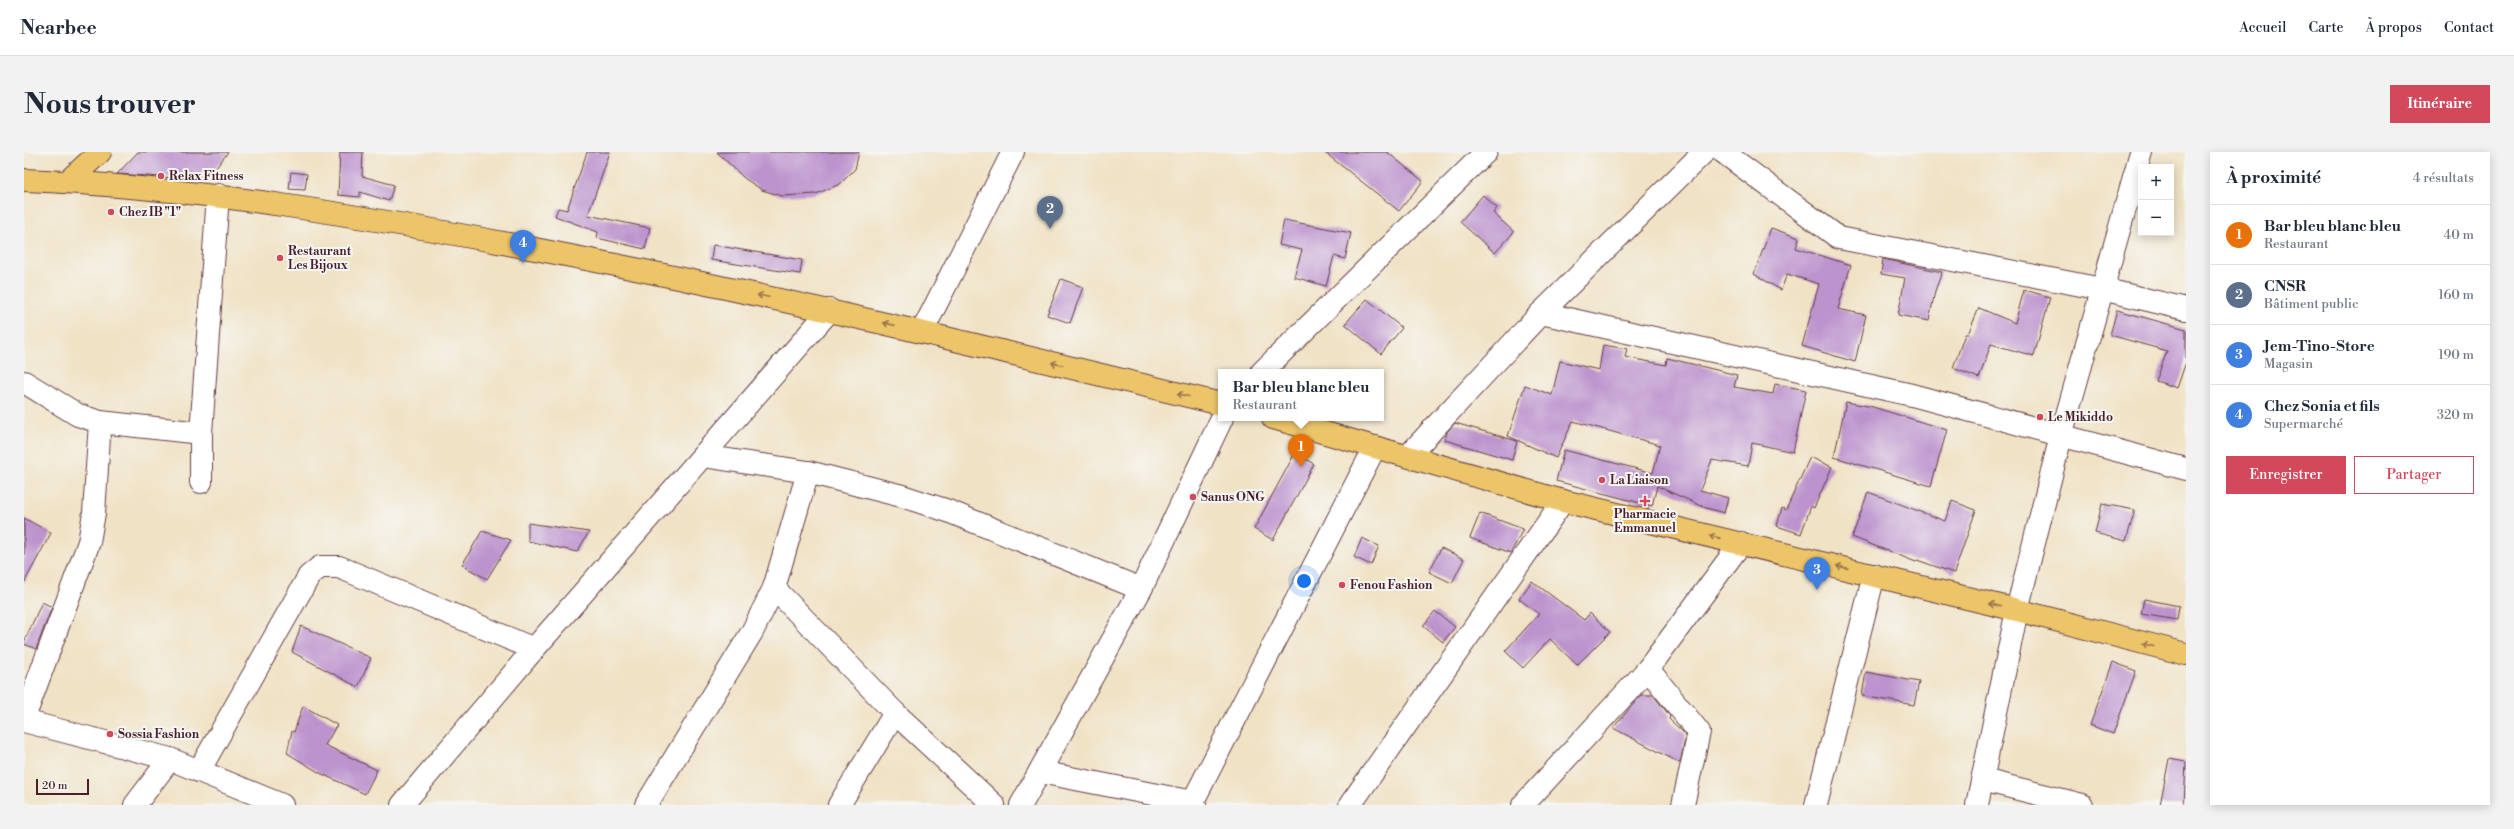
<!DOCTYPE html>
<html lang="fr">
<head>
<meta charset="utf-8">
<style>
	body { margin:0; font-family:"Libre Bodoni",serif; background:#f2f2f3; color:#1f2937 }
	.controls { position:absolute; right:12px; top:12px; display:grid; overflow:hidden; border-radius:0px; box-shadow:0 2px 10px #0003 }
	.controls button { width:36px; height:36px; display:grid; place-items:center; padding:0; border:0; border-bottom:1px solid #e0e1e3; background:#fff; color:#1f2937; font:20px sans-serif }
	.scale { position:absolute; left:12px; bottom:10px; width:53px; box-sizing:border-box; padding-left:4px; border:2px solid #4a1f2b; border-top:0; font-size:11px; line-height:14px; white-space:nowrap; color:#4a1f2b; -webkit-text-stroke:3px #f6f6f2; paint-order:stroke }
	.you { position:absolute; left:1280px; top:429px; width:14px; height:14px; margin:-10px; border:3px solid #fff; border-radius:50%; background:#1a73e8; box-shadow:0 0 0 6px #1a73e833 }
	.badge { display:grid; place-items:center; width:26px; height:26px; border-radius:50%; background:#d1495b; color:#fff; font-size:13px; font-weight:700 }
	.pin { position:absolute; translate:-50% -33px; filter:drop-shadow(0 1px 2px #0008) }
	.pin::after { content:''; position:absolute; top:21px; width:14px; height:12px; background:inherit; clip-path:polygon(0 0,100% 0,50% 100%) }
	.popup { position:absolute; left:1194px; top:217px; width:166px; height:52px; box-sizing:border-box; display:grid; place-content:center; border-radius:0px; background:#fff; filter:drop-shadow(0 1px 3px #0005); font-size:13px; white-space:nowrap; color:#747a83 }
	.popup b { font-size:15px; color:#1f2937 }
	.popup::after { content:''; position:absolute; left:50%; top:100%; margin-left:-8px; border:8px solid transparent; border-top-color:#fff }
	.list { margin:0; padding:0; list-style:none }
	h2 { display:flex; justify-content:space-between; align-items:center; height:52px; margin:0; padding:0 16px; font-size:17px }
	h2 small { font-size:13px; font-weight:400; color:#747a83 }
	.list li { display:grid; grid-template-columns:26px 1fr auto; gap:12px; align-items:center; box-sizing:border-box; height:60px; padding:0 16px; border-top:1px solid #e0e1e3 }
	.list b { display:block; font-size:15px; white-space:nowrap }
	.list p { margin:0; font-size:13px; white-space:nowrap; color:#747a83 }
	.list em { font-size:13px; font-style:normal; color:#747a83 }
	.actions { display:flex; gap:8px; padding:12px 16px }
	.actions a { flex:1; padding:9px 0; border:1px solid #d1495b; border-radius:0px; text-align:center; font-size:14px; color:#d1495b }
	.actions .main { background:#d1495b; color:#fff }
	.map { position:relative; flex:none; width:2162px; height:653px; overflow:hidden; border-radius:0px }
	header { display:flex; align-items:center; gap:24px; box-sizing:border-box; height:56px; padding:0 20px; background:#fff; border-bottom:1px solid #e0e1e3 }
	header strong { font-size:19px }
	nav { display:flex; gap:22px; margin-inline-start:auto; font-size:14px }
	.intro { display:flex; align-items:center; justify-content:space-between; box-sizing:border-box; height:96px; padding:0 24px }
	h1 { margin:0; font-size:28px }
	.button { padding:10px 18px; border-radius:0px; background:#d1495b; color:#fff; font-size:14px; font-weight:700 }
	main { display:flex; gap:24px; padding:0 24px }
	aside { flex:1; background:#fff; border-radius:0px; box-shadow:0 2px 10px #0003 }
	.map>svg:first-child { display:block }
	.building { fill:#bc93cd }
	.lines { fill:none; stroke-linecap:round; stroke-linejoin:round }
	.minor-casing { stroke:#633c42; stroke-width:24 }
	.major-casing { stroke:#633c42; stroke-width:24 }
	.minor { stroke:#fff; stroke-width:22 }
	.major { stroke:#edc569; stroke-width:22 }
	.oneway { stroke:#9c724a }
	.poi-dot { fill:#d1495b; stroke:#f6f6f2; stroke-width:1.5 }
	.labels { text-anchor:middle; stroke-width:4; stroke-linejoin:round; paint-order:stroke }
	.poi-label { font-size:12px; font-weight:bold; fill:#4a1f2b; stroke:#f6f6f2; text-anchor:start }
</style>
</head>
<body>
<header>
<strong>Nearbee</strong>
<nav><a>Accueil</a><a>Carte</a><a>À propos</a><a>Contact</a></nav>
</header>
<div class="intro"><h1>Nous trouver</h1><a class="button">Itinéraire</a></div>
<main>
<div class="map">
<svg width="2162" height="653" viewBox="0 0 2162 653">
	<rect width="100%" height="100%" fill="#f6f6f2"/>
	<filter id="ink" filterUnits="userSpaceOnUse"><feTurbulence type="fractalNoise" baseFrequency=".025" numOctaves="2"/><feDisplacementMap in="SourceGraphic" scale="8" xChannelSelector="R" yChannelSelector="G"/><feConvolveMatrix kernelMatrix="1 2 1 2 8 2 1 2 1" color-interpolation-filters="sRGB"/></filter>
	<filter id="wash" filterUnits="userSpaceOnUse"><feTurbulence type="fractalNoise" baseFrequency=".012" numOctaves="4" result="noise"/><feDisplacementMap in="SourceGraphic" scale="16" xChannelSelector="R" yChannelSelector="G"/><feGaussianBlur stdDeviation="0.9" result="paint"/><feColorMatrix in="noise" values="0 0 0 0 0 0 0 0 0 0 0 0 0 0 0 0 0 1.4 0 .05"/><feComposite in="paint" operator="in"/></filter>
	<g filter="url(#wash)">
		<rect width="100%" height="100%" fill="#f0e2c5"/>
		<g id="blocks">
			<g class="building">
				<polygon points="114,0 204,0 183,28 93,22"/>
				<polygon points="316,0 339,0 338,24 370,33 365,49 336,40 336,45 314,43"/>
				<polygon points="563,0 586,0 564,63 626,76 621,97 573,86 574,80 531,64 534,56 543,58"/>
				<polygon points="693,0 835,0 831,17 816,32 792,42 758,44 738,38 720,26"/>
				<polygon points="1300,0 1363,0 1399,29 1375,59"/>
				<polygon points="267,20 283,22 281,38 265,37"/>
				<polygon points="1459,43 1473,56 1469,61 1490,80 1471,101 1436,70"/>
				<polygon points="1260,68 1327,81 1321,107 1310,104 1302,134 1270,125 1278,98 1255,93"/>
				<polygon points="1747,76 1775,86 1772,96 1827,113 1814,157 1842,163 1831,210 1778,194 1795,132 1763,122 1757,138 1730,122"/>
				<polygon points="689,93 778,108 776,122 687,108"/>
				<polygon points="1859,107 1918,120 1911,139 1905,169 1874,163 1881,126 1857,122"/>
				<polygon points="1037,127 1059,135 1046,171 1023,163"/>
				<polygon points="2000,138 2026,145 2010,204 1967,192 1955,226 1929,216 1941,182 1944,182 1955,156 1991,171"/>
				<polygon points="1343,147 1378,176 1357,202 1321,172"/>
				<polygon points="2093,158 2162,177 2162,210 2153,236 2132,229 2143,199 2086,183"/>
				<polygon points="1579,193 1603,197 1601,205 1642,213 1643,206 1713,223 1710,235 1749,242 1751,232 1782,238 1769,300 1728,291 1724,314 1688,308 1676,338 1704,346 1700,361 1682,356 1633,334 1628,354 1532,329 1540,298 1629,321 1636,293 1549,269 1532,306 1484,284 1501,233 1528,243 1536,209 1575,218"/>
				<polygon points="1822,250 1849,255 1923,278 1907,334 1810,305"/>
				<polygon points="1431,271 1493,289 1488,308 1421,288 1423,280"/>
				<polygon points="1271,301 1290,312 1249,388 1230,377"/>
				<polygon points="1786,305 1808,315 1790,356 1787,354 1777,382 1753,374 1758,356 1762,358"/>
				<polygon points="1844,340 1921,369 1928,349 1952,358 1930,421 1893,408 1892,410 1828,385"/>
				<polygon points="2078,352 2111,358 2102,389 2071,381"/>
				<polygon points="1456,361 1499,377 1487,401 1446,386"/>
				<polygon points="0,366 27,381 0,431"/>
				<polygon points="504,371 565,380 553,400 504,389"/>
				<polygon points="458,379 487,388 463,427 438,413"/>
				<polygon points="1338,386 1355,394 1347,413 1330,405"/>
				<polygon points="1417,396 1440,407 1428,431 1405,420"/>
				<polygon points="1508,429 1560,468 1566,461 1586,480 1553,513 1526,487 1499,516 1481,499 1515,462 1495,447"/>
				<polygon points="2120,447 2155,454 2153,468 2117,462"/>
				<polygon points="18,450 28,455 12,497 0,492 0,490"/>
				<polygon points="1411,459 1431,475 1419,490 1399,474"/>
				<polygon points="277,474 347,506 334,535 268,500"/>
				<polygon points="2089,510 2112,519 2089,582 2066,573"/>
				<polygon points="1842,520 1895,530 1890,553 1838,544"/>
				<polygon points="1617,543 1629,543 1646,564 1645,567 1662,583 1656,611 1589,576"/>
				<polygon points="279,554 313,573 301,593 353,618 341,642 296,621 263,601 268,579 270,580"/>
				<polygon points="2145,607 2162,610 2160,653 2136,653"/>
			</g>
		</g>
	</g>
	<g filter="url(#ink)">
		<use href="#blocks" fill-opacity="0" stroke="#633c42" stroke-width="1"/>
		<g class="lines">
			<defs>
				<g id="minor">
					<polyline points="1699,0 1815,86 2078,137 2162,157"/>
					<polyline points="1517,161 1888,243 2162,317"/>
					<polyline points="898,180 989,0"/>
					<polyline points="1238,220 1462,0"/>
					<polyline points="0,230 54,263 76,270 70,361 65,390 0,566"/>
					<polyline points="76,270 177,281"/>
					<polyline points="679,304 784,320 878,344 924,359 1117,437"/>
					<polyline points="1384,304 1517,161 1680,0"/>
					<polyline points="177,330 177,281 194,43"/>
					<polyline points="750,436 871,561 970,653"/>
					<polyline points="1624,517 1675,580 1659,653"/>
					<polyline points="0,569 146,607 258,653"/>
					<polyline points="175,619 285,424 296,415 315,415 510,497"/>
					<polyline points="1016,620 1169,650 1171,653"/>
					<polyline points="1959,628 2058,653"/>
					<polyline points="111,653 146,607"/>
					<polyline points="378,653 510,497 806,158"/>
					<polyline points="622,653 728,480 750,436 784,320"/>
					<polyline points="815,653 871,561"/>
					<polyline points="997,653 1117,437 1198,266"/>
					<polyline points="1167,653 1351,295"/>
					<polyline points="1326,653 1539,349"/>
					<polyline points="1499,653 1624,517 1717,391"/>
					<polyline points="1792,653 1850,423"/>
					<polyline points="1953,653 1993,458 2037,284 2117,0"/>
				</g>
				<g id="major">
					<path d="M0,28C174,35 345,65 516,98C744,142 971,197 1197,252"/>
					<polyline points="43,30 76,0"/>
					<polyline points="1249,266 1539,349 1993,458 2162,502"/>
				</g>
			</defs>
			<use href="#minor" class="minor-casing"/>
			<use href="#major" class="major-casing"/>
			<use href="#minor" class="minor"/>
			<use href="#major" class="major"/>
		</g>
		<defs><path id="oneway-shaft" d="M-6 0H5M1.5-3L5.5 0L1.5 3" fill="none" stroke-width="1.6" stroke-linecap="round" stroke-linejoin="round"/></defs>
		<g class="oneway">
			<use href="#oneway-shaft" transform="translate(739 144) rotate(-168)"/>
			<use href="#oneway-shaft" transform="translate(865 172) rotate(-167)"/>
			<use href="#oneway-shaft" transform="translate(1033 212) rotate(-167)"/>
			<use href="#oneway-shaft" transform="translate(1159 243) rotate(-166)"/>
			<use href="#oneway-shaft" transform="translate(1691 385) rotate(-167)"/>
			<use href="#oneway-shaft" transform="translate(1818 415) rotate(-167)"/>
			<use href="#oneway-shaft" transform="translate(1971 453) rotate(-166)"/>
			<use href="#oneway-shaft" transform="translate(2124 493) rotate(-165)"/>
		</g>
	</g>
	<g class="poi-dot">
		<circle cx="137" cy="24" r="4"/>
		<circle cx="87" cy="60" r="4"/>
		<circle cx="256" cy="106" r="4"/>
		<circle cx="2016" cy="265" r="4"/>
		<circle cx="1578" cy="328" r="4"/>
		<circle cx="1169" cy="345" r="4"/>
		<path d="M1619 343h4v4h4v4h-4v4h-4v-4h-4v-4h4z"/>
		<circle cx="1318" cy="433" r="4"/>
		<circle cx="86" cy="582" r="4"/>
	</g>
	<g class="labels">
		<g class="poi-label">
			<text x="145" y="28">Relax Fitness</text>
			<text x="95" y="64">Chez IB "1"</text>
			<text x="264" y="103">Restaurant<tspan x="264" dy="14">Les Bijoux</tspan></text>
			<text x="2024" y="269">Le Mikiddo</text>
			<text x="1586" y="332">La Liaison</text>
			<text x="1177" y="349">Sanus ONG</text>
			<text x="1621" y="366" text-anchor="middle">Pharmacie<tspan x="1621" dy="14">Emmanuel</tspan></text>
			<text x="1326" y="437">Fenou Fashion</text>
			<text x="94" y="586">Sossia Fashion</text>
		</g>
	</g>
</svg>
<div class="controls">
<button>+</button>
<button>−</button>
</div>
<div class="scale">20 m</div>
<div class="you"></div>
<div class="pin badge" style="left:1277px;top:315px;background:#e8710a">1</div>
<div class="popup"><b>Bar bleu blanc bleu</b>Restaurant</div>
<div class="pin badge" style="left:1026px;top:77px;background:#5c6f8a">2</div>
<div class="pin badge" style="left:1793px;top:438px;background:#3f7fe0">3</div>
<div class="pin badge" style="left:499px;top:111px;background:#3f7fe0">4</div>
</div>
<aside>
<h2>À proximité<small>4 résultats</small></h2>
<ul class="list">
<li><span class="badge" style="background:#e8710a">1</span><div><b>Bar bleu blanc bleu</b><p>Restaurant</p></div><em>40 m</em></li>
<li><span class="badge" style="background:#5c6f8a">2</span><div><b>CNSR</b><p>Bâtiment public</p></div><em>160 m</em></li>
<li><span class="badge" style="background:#3f7fe0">3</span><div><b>Jem-Tino-Store</b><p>Magasin</p></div><em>190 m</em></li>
<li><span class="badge" style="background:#3f7fe0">4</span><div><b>Chez Sonia et fils</b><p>Supermarché</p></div><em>320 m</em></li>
</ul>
<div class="actions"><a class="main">Enregistrer</a><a>Partager</a></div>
</aside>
</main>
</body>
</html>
